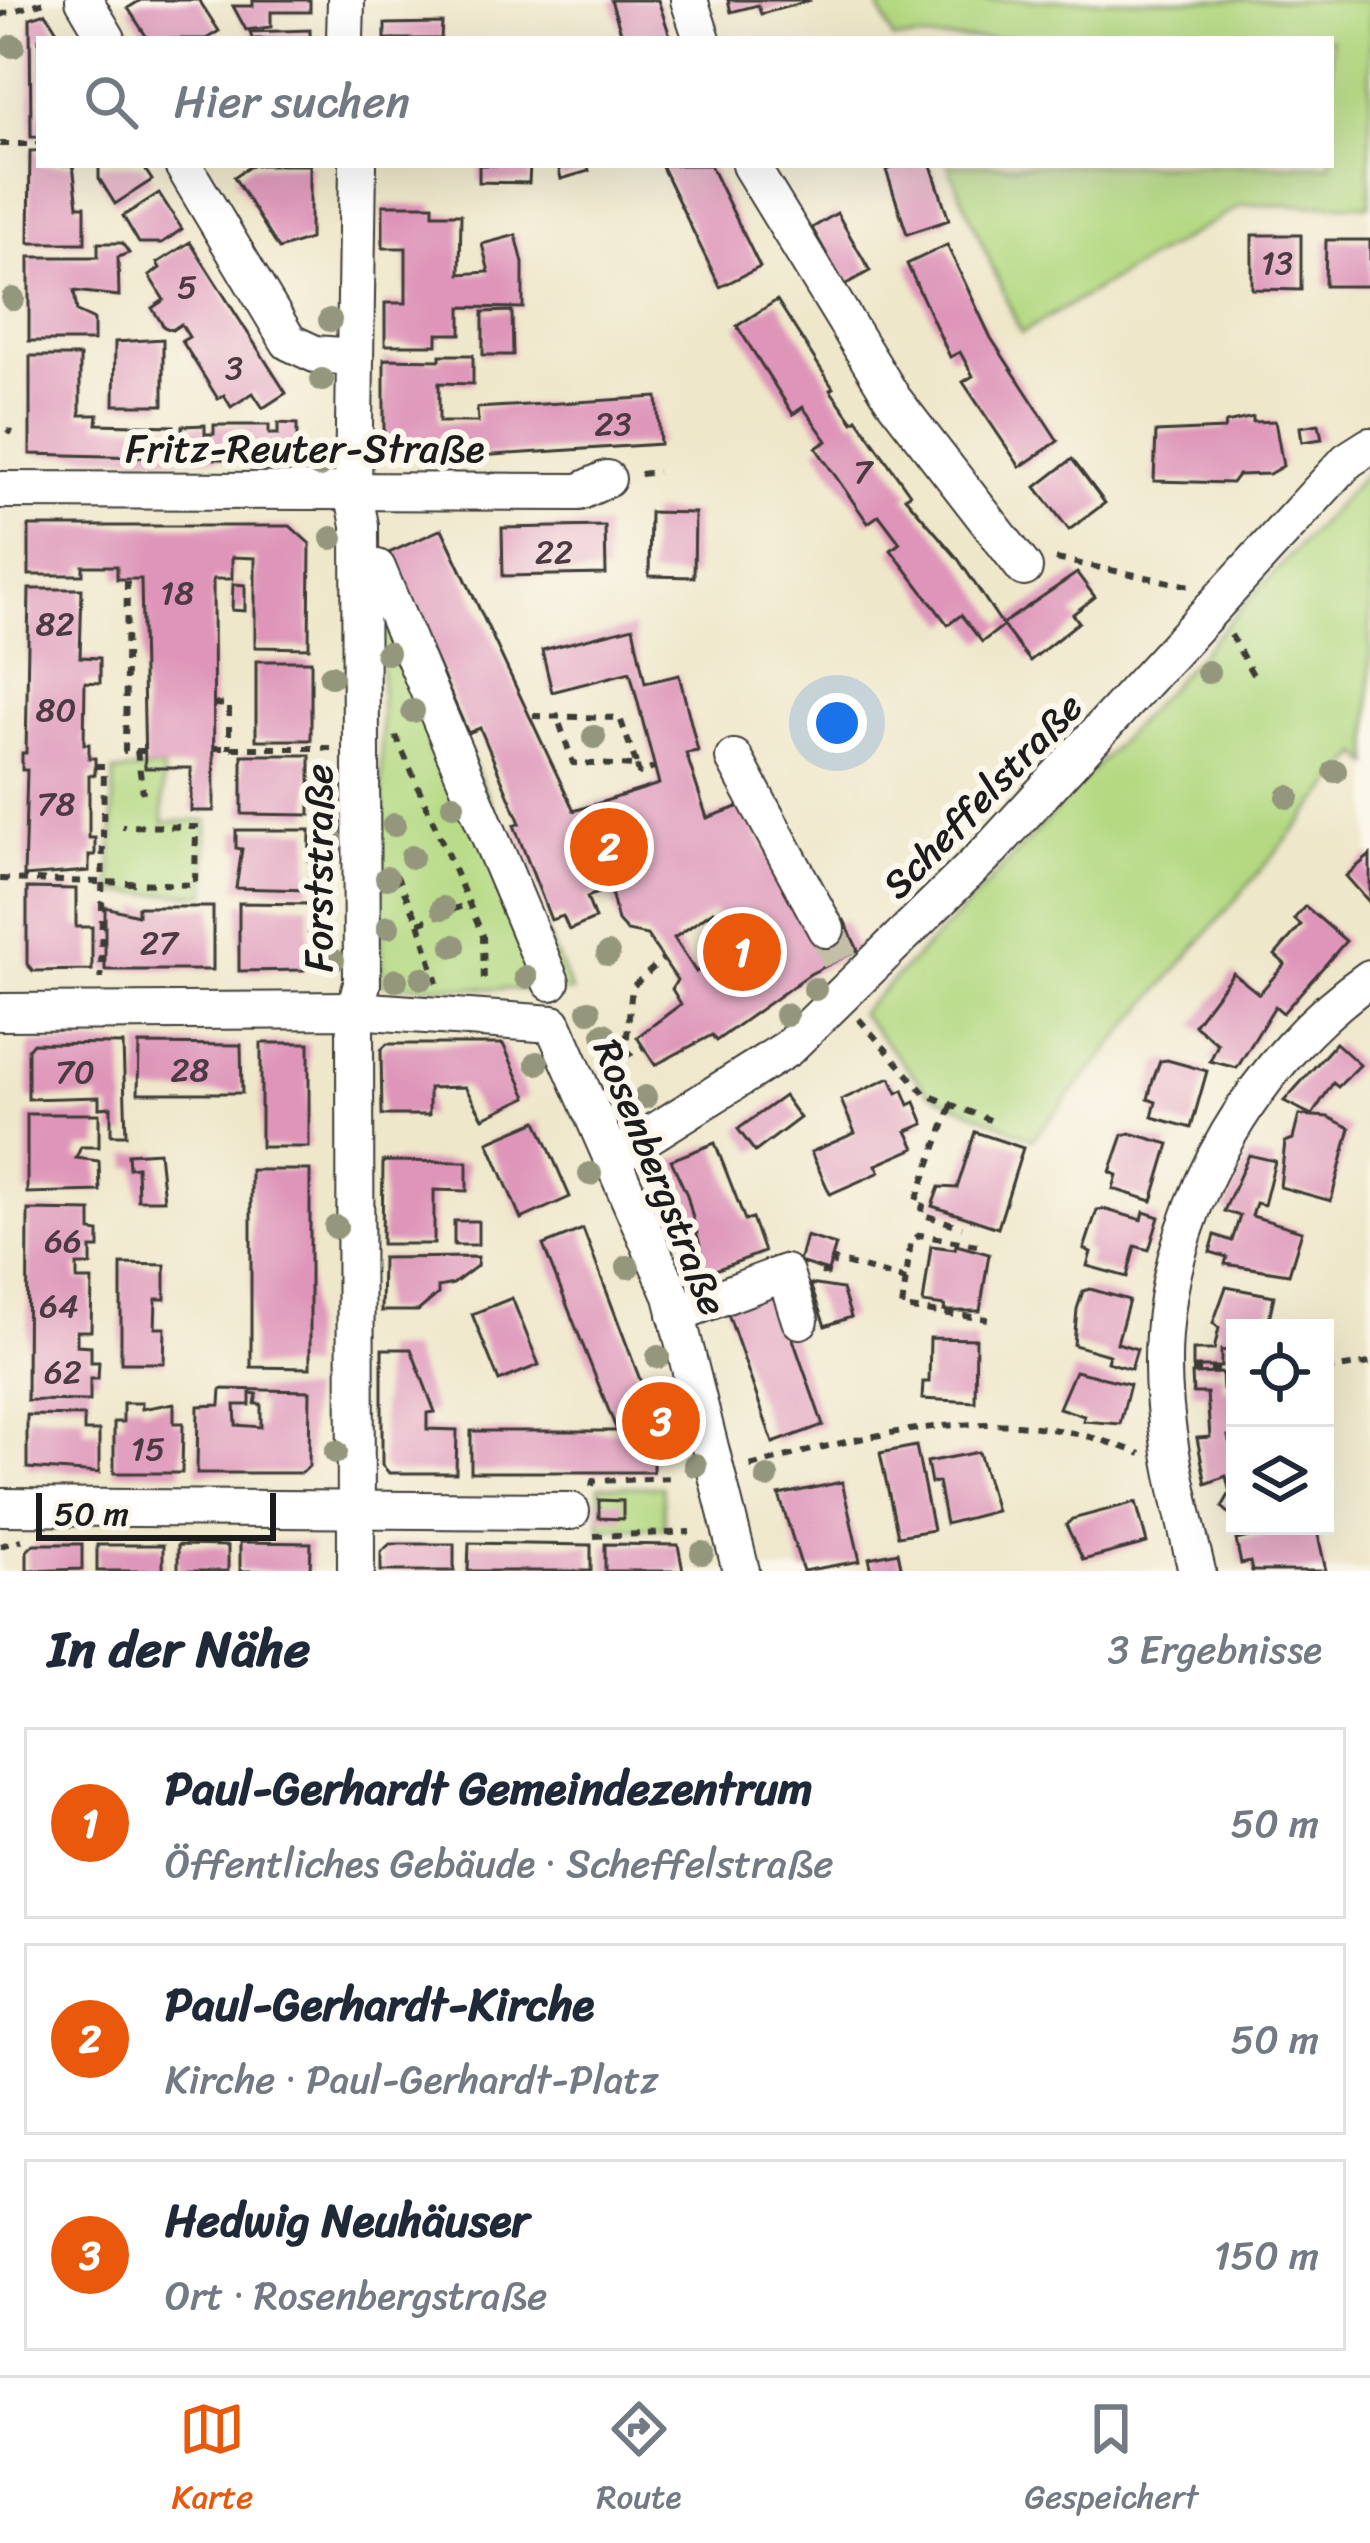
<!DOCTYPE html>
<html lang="de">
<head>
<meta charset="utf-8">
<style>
	body { margin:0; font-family:Sriracha,sans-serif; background:#f2f2f3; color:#1f2937 }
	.controls { position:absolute; right:36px; bottom:36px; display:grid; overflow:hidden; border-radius:0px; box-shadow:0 12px 48px #0002 }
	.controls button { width:108px; height:108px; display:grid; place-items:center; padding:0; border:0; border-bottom:3px solid #e0e1e3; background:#fff; color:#1f2937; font:60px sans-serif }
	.scale { position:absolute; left:36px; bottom:30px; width:240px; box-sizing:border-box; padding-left:12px; border:6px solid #1c1c1c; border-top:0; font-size:33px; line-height:42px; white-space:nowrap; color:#1c1c1c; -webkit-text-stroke:9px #fbf7ec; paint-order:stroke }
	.you { position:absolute; left:837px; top:723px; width:42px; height:42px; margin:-30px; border:9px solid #fff; border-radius:50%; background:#1a73e8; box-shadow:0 0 0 18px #1a73e833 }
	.badge { display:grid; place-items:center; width:78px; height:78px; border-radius:50%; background:#ea580c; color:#fff; font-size:39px; font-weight:700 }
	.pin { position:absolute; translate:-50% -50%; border:6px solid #fff; box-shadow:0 3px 12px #0006 }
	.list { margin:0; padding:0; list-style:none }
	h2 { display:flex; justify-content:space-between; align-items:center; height:156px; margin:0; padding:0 48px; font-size:51px }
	h2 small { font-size:39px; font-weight:400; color:#747a83 }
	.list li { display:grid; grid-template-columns:78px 1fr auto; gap:36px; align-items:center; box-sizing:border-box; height:192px; margin:0 24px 24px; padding:0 24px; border:3px solid #e0e1e3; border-radius:0px }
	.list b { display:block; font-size:45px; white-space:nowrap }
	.list p { margin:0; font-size:39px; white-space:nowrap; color:#747a83 }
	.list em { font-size:39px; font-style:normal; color:#747a83 }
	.icon { flex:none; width:66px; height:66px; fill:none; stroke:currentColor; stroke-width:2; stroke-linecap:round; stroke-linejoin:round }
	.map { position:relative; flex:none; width:1370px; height:1571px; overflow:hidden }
	.search { position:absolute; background:#fff; box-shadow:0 12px 48px #0002; left:36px; right:36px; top:36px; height:132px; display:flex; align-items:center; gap:30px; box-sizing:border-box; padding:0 42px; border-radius:0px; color:#747a83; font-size:45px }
	.sheet { height:804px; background:#fff }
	nav { display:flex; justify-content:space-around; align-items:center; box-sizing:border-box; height:168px; border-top:3px solid #e0e1e3; background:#fff; font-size:33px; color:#747a83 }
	nav a { display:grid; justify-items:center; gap:6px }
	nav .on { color:#ea580c }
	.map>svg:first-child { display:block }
	.green { fill:#b4d982; stroke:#687a4f; stroke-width:3 }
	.building { fill:#de95b9; fill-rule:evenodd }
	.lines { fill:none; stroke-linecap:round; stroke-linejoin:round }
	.minor-tunnel { stroke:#c5bea7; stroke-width:36; stroke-dasharray:36 18; stroke-linecap:butt }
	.minor-casing { stroke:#3c3a36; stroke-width:40 }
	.path { stroke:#3c3a36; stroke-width:6; stroke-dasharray:9 9; stroke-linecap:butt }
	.minor { stroke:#fff; stroke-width:36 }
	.tree { fill:#94977b }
	.labels { text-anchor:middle; stroke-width:12; stroke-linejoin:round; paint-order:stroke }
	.number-label { font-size:33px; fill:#4c3a43 }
	.street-label { font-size:39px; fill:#1c1c1c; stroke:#fbf7ec }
</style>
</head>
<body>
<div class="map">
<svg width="1370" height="1571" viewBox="0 0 1370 1571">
	<rect width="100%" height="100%" fill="#fbf7ec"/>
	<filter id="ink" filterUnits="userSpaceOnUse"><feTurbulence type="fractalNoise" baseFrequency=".00833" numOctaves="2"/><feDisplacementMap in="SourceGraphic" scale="24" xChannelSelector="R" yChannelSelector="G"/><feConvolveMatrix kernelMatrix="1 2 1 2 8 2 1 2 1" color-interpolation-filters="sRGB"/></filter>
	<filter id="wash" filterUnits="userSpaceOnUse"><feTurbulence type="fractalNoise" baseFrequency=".004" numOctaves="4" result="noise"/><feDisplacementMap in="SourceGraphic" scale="48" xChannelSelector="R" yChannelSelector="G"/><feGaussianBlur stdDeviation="2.7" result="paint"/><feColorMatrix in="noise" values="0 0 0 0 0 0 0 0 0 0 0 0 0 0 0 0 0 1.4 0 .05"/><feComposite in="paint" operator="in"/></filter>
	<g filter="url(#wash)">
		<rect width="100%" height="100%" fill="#efe7ca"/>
		<g class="green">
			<polygon points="876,0 1370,0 1370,205 1242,205 1021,333 948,165 1331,165 1331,39 893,39"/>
			<polygon points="1370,469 1370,764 1359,754 1033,1139 928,1092 860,1013 974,899"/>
			<polygon points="381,551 572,992 382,984"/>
			<polygon points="163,768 163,822 207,820 206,894 111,893 114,772"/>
			<polygon points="599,1486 662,1487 665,1528 600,1528"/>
		</g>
		<g id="blocks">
			<g class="building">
				<polygon points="141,0 199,0 219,31 206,39 148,39 128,8"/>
				<polygon points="253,0 310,0 310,12 271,12 271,27 246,30 233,6 253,6"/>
				<polygon points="611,0 658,0 671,39 623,39"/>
				<polygon points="728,0 808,0 809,1 761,14 758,5 731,12"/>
				<polygon points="46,13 62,39 39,39 39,137 31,137 30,18"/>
				<polygon points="442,23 441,39 385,39 385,24"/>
				<polygon points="310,30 310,39 252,39 250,32"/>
				<polygon points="30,151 39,151 39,165 73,165 78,206 85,206 85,243 29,243"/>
				<polygon points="99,165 142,165 152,180 115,204 99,178"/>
				<polygon points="252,165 310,165 310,239 279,249 234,177"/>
				<polygon points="479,165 530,165 529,183 479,182"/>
				<polygon points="558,165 588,165 589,171 561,179"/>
				<polygon points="661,165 710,165 760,267 720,287"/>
				<polygon points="902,165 931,165 949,220 907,234 886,170"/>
				<polygon points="159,193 182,229 162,243 139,243 123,216"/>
				<polygon points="383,205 433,205 433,214 461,214 460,274 489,272 482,244 516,235 523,263 523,308 461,307 461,334 437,334 437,345 385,345 385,303 406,303 406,248 383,248"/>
				<polygon points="837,213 870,271 844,285 812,228"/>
				<polygon points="1252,235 1301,235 1301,290 1252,289"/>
				<polygon points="1326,240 1370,240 1370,286 1325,286"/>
				<polygon points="190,242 286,393 263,408 253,393 231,407 224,395 218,399 182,341 189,337 181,324 172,330 164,327 152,308 164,300 149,276 160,268 157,263"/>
				<polygon points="98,243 122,243 129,253 118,257 119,296 74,291 77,312 94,320 94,341 29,341 29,257 98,257"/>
				<polygon points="947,245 991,338 1058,441 1020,467 963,382 973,376 960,352 950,357 907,264"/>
				<polygon points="777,300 833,388 830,390 853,422 857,419 910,494 905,497 958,559 1002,624 1077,573 1095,597 1073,614 1079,622 1030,661 1003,626 982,642 961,615 948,625 891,550 900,543 879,515 868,523 816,448 827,441 803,407 793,414 737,326"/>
				<polygon points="512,311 513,355 483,355 483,312"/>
				<polygon points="163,339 163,405 114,405 115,342"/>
				<polygon points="440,355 473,355 473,384 439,383 439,422 478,422 477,408 657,397 660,444 478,456 384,455 384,359 440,360"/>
				<polygon points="30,356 80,356 80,415 98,415 97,424 174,426 174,435 182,435 182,426 205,425 205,434 214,434 214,425 269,425 269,434 278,434 278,423 297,424 297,446 291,446 291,456 258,460 30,454"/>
				<polygon points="1253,417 1253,422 1275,421 1283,466 1269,474 1238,475 1232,483 1154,481 1156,432 1224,429 1226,423"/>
				<polygon points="1319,424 1322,439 1302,442 1300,427"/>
				<polygon points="1072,459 1105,503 1069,530 1036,487"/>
				<polygon points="650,512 695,513 694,577 649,576"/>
				<polygon points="29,526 290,526 310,544 309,648 255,647 255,558 232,557 232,579 213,579 214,811 191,811 191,768 145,768 141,579 117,579 117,566 83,566 83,575 29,575"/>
				<polygon points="605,526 606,574 503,576 502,528"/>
				<path d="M442,529L574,811L659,784L630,672L552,692L542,650L633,627L645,683L679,675L698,751L686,753L707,818L740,806L816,933L844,920L858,950L810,974L716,1041L712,1035L655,1065L637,1037L681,1004L672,989L677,980L647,935L627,931L618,921L610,888L587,897L595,919L569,930L563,916L551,920L514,825L520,823L480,728L468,733L389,553ZM713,911L738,945L696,972L674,938Z"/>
				<polygon points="233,584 245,585 245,611 232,610"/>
				<polygon points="29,589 82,589 80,657 100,658 100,683 85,682 84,744 89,744 89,758 95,758 95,775 89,775 89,838 95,838 95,855 89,855 89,871 24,876 27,770 22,770 22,753 26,753"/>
				<rect x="256" y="661" width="55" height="79"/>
				<polygon points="242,755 310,755 310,815 242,814"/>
				<polygon points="236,830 310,830 309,890 236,888 242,849 236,848"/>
				<polygon points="1370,855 1370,903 1346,876"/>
				<polygon points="27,888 76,889 76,927 92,927 92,970 33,971 27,964"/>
				<polygon points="239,903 309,904 309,965 304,970 239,971"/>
				<polygon points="1305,906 1346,941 1283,1013 1275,1006 1237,1068 1210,1061 1218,1044 1194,1025 1233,973 1259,994 1285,964 1275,955 1301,925 1294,919"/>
				<polygon points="105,907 138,915 138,907 213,907 213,970 105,970"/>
				<polygon points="33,1043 123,1044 126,1135 111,1135 111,1107 99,1108 99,1097 28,1099 28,1049"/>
				<rect x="261" y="1043" width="48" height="104"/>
				<polygon points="1336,1043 1360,1065 1338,1087 1333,1083 1312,1115 1284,1101"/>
				<polygon points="139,1044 241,1045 242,1093 138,1093"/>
				<polygon points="387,1044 503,1044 527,1097 483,1118 465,1087 429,1088 429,1115 382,1115 381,1050"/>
				<polygon points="1167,1060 1207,1071 1191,1128 1152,1117 1156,1102 1148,1099 1153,1080 1160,1061"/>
				<polygon points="890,1078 897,1093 903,1090 909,1105 915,1102 924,1124 907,1131 915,1148 876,1165 880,1172 830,1194 811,1152 855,1133 841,1100"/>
				<polygon points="784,1096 800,1118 755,1152 738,1129"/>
				<polygon points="27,1114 99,1114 99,1147 81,1147 76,1158 99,1161 100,1191 27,1193"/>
				<polygon points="1299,1115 1328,1117 1350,1128 1331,1201 1280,1187 1285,1142 1293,1139"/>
				<polygon points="537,1121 570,1197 521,1219 488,1142"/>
				<polygon points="975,1132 1023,1148 998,1228 932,1206 939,1187 957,1188"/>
				<polygon points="1130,1133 1169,1144 1152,1201 1113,1189 1117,1175 1110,1172 1123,1135"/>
				<polygon points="715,1143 745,1220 752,1218 764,1252 707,1273 687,1195 671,1160"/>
				<polygon points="159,1152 164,1200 138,1200 137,1167 129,1168 128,1154"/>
				<polygon points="1249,1155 1275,1161 1264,1205 1256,1203 1252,1216 1302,1231 1289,1274 1225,1264 1227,1257 1210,1252 1215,1235 1232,1241 1240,1216 1224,1211"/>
				<polygon points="383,1161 467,1162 467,1191 434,1190 434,1244 382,1244"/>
				<polygon points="251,1170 310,1170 310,1368 251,1367"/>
				<polygon points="1103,1209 1142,1220 1144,1212 1159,1217 1149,1250 1135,1246 1127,1277 1087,1266 1091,1252 1084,1249 1097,1210"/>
				<polygon points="28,1210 91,1211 91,1231 99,1232 99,1248 91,1248 91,1265 77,1265 77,1280 92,1280 91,1331 77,1331 77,1345 91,1346 91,1362 99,1362 98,1379 90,1379 90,1401 27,1400"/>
				<rect x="454" y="1221" width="24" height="24"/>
				<polygon points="583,1229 653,1414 653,1472 471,1472 471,1431 617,1431 543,1245"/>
				<polygon points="806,1236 836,1245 828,1271 799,1262"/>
				<polygon points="956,1245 989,1254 980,1311 944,1311 945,1306 923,1303 931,1246 955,1249"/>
				<polygon points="478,1257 477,1266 453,1284 438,1287 438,1294 418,1311 381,1311 382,1258"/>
				<polygon points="121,1264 165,1265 165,1299 156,1299 155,1328 165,1328 164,1363 121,1363"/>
				<polygon points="810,1284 842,1289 851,1317 825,1326"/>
				<polygon points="774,1285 823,1425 773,1443 724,1302"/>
				<polygon points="1226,1287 1274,1296 1267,1328 1235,1328 1235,1353 1221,1350 1221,1367 1193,1367 1193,1350 1214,1350 1219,1328 1213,1323"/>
				<polygon points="1090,1289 1129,1300 1117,1343 1137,1349 1131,1369 1107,1362 1109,1355 1074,1345 1077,1309 1083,1291"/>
				<polygon points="512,1298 539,1365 499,1381 472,1314"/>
				<polygon points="930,1338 976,1339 975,1402 922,1399 923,1382 929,1382"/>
				<polygon points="382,1349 411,1349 435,1412 427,1413 427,1429 457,1430 456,1473 389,1473 382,1465"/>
				<polygon points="1075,1371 1130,1384 1120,1424 1083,1421 1084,1416 1059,1408"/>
				<polygon points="1222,1373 1223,1389 1235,1388 1235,1435 1228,1436 1235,1467 1231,1515 1222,1507 1230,1493 1226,1476 1206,1484 1197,1438 1210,1437 1207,1393 1193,1393 1192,1374"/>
				<path d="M221,1389L310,1391L309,1466L302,1473H197L198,1406L220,1405ZM250,1393L257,1394L255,1404H261V1427L236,1425L235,1405H250Z"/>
				<polygon points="123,1403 142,1403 142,1409 174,1403 174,1423 183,1423 182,1473 114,1473 114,1422 123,1422"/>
				<polygon points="27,1415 84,1416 84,1431 99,1431 99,1473 27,1468"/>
				<polygon points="916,1446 933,1530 898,1536 880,1453"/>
				<polygon points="979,1452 996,1511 946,1524 938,1482 931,1483 927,1462"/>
				<polygon points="842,1482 860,1561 803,1571 779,1495"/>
				<polygon points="599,1500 623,1501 623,1519 599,1518"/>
				<polygon points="1136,1502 1147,1543 1083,1560 1066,1525 1072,1519"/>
				<polygon points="1296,1526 1316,1526 1326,1571 1252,1571 1250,1562 1241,1564 1236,1540"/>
				<polygon points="240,1542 311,1543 310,1571 240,1571"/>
				<polygon points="469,1543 591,1545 591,1571 468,1571"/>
				<polygon points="34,1544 82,1544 82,1569 27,1571 27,1551"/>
				<polygon points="390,1544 454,1544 454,1571 381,1571 381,1552"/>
				<polygon points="605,1544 678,1545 683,1571 605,1571"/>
				<rect x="97" y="1545" width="66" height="26"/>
				<polygon points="178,1545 228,1546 228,1571 178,1571"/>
				<polygon points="898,1552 902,1571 872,1571 869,1558"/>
			</g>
		</g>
	</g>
	<g filter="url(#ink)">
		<use href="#blocks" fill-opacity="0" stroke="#3c3a36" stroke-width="3"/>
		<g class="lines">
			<polyline class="minor-tunnel" points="826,929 840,960"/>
			<defs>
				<g id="minor">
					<polyline points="84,0 107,39"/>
					<polyline points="689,0 702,39"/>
					<polyline points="345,39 346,0"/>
					<polyline points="183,165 289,342 315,354 354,357"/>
					<polyline points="750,165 893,399 1024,568"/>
					<polyline points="0,490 579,492 607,479"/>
					<polyline points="377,568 551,982"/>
					<polyline points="734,758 826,929"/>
					<polyline points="0,1012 355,1010 553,1024 672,1296 741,1571"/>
					<polyline points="615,1157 788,1048 991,849 1348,460 1370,446"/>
					<polyline points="676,1314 785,1273 800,1320"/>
					<polyline points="0,1507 571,1511"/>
					<polyline points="356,1571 355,1010 362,984 360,525 353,491 358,165"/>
					<path d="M1197,1571C1178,1493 1158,1415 1164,1334C1173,1197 1258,1056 1370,978"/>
				</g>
			</defs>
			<use href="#minor" class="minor-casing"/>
			<g class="path">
				<polyline points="0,15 51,0"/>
				<polyline points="0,144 39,144"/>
				<polyline points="7,431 13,433"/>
				<polyline points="640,474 658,472"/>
				<polyline points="1056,559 1190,586"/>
				<polyline points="127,581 125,751 145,751"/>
				<polyline points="1231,635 1257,682"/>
				<polyline points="214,704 229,705 229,749"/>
				<polyline points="533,716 620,718 637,766 573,763 556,713"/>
				<polyline points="396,736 483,936 484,985"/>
				<polyline points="214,748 332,748"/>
				<polyline points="137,751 143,793"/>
				<polyline points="95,766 104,766 101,979"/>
				<polyline points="637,766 639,773 654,768"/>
				<polyline points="396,875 419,923 437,983"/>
				<polyline points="0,879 195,885 196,827 122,826"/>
				<polyline points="419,923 470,903"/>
				<polyline points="859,1019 925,1094 990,1120"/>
				<polyline points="625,1056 632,987 663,959"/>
				<polyline points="609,1065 643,1047"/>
				<polyline points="951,1107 915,1203 923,1206 921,1214 962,1227"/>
				<polyline points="977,1245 920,1235 911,1241 902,1308 988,1319"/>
				<polyline points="821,1272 830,1274 834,1260 906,1280"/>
				<polyline points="1192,1370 1235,1370"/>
				<polyline points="1325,1370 1370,1363"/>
				<path d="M750,1466C886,1430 1005,1399 1141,1454"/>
				<polyline points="592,1486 593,1481 676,1478"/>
				<polyline points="594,1536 690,1532"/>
				<polyline points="0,1546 22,1540"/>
			</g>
			<use href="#minor" class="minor"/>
		</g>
		<g class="tree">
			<circle cx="13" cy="46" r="12"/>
			<circle cx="13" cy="299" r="12"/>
			<circle cx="330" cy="320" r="12"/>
			<circle cx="322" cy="380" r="12"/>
			<circle cx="319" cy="466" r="12"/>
			<circle cx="332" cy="538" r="12"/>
			<circle cx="387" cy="653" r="12"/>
			<circle cx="1208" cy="672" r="12"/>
			<circle cx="331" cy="676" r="12"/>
			<circle cx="413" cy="711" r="12"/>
			<circle cx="594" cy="737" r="12"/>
			<circle cx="1335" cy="771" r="12"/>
			<circle cx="1288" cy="797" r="12"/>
			<circle cx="453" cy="805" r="12"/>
			<circle cx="394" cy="825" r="12"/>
			<circle cx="331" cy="838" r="12"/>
			<circle cx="412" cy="857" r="12"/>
			<circle cx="387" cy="878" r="12"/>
			<circle cx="443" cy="908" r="12"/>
			<circle cx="388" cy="927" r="12"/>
			<circle cx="454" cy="946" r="12"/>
			<circle cx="608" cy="954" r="12"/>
			<circle cx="333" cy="960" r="12"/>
			<circle cx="526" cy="977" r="12"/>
			<circle cx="422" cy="978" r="12"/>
			<circle cx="396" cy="980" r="12"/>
			<circle cx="815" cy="989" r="12"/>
			<circle cx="589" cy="1011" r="12"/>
			<circle cx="786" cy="1015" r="12"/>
			<circle cx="604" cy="1034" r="12"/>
			<circle cx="537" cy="1063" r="12"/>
			<circle cx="645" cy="1097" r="12"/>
			<circle cx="590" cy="1174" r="12"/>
			<circle cx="336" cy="1227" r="12"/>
			<circle cx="628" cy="1267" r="12"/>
			<circle cx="658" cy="1357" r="12"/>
			<circle cx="336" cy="1452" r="12"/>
			<circle cx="695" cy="1465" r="12"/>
			<circle cx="767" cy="1477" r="12"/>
			<circle cx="702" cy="1553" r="12"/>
		</g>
	</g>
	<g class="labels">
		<g class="number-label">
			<text x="1277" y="274">13</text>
			<text x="187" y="298">5</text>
			<text x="234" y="379">3</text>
			<text x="613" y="435">23</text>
			<text x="863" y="483">7</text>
			<text x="554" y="563">22</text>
			<text x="177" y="604">18</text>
			<text x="55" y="635">82</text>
			<text x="56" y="721">80</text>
			<text x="56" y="815">78</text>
			<text x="159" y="954">27</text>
			<text x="190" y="1081">28</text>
			<text x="75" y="1083">70</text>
			<text x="63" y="1252">66</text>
			<text x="59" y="1317">64</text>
			<text x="63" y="1383">62</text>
			<text x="148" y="1460">15</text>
		</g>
		<g class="street-label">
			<text x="305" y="462">Fritz-Reuter-Straße</text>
			<text transform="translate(982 795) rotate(-46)" y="14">Scheffelstraße</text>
			<text transform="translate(318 868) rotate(-90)" y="14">Forststraße</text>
			<text transform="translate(661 1177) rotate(68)" y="14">Rosenbergstraße</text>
		</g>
	</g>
</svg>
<div class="controls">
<button><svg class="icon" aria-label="locate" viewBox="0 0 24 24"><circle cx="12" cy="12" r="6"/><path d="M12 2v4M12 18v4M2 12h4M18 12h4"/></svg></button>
<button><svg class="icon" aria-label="layers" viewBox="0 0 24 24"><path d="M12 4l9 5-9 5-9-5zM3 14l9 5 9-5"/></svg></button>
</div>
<div class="scale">50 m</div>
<div class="you"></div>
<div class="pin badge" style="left:742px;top:952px">1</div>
<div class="pin badge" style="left:609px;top:847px">2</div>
<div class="pin badge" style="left:661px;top:1421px">3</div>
<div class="search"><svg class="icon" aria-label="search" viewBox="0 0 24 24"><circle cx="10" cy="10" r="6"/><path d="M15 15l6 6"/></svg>Hier suchen</div>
</div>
<section class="sheet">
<h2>In der Nähe<small>3 Ergebnisse</small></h2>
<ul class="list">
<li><span class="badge">1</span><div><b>Paul-Gerhardt Gemeindezentrum</b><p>Öffentliches Gebäude · Scheffelstraße</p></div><em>50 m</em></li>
<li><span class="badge">2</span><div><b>Paul-Gerhardt-Kirche</b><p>Kirche · Paul-Gerhardt-Platz</p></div><em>50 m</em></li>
<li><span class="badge">3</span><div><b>Hedwig Neuhäuser</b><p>Ort · Rosenbergstraße</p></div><em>150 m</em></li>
</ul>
</section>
<nav>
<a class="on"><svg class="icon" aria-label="map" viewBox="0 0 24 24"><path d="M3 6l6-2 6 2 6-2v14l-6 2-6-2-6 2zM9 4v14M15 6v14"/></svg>Karte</a>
<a><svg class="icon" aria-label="directions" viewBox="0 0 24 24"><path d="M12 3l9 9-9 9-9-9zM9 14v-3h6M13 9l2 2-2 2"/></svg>Route</a>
<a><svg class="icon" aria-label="saved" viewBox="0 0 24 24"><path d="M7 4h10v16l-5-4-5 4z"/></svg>Gespeichert</a>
</nav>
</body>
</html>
